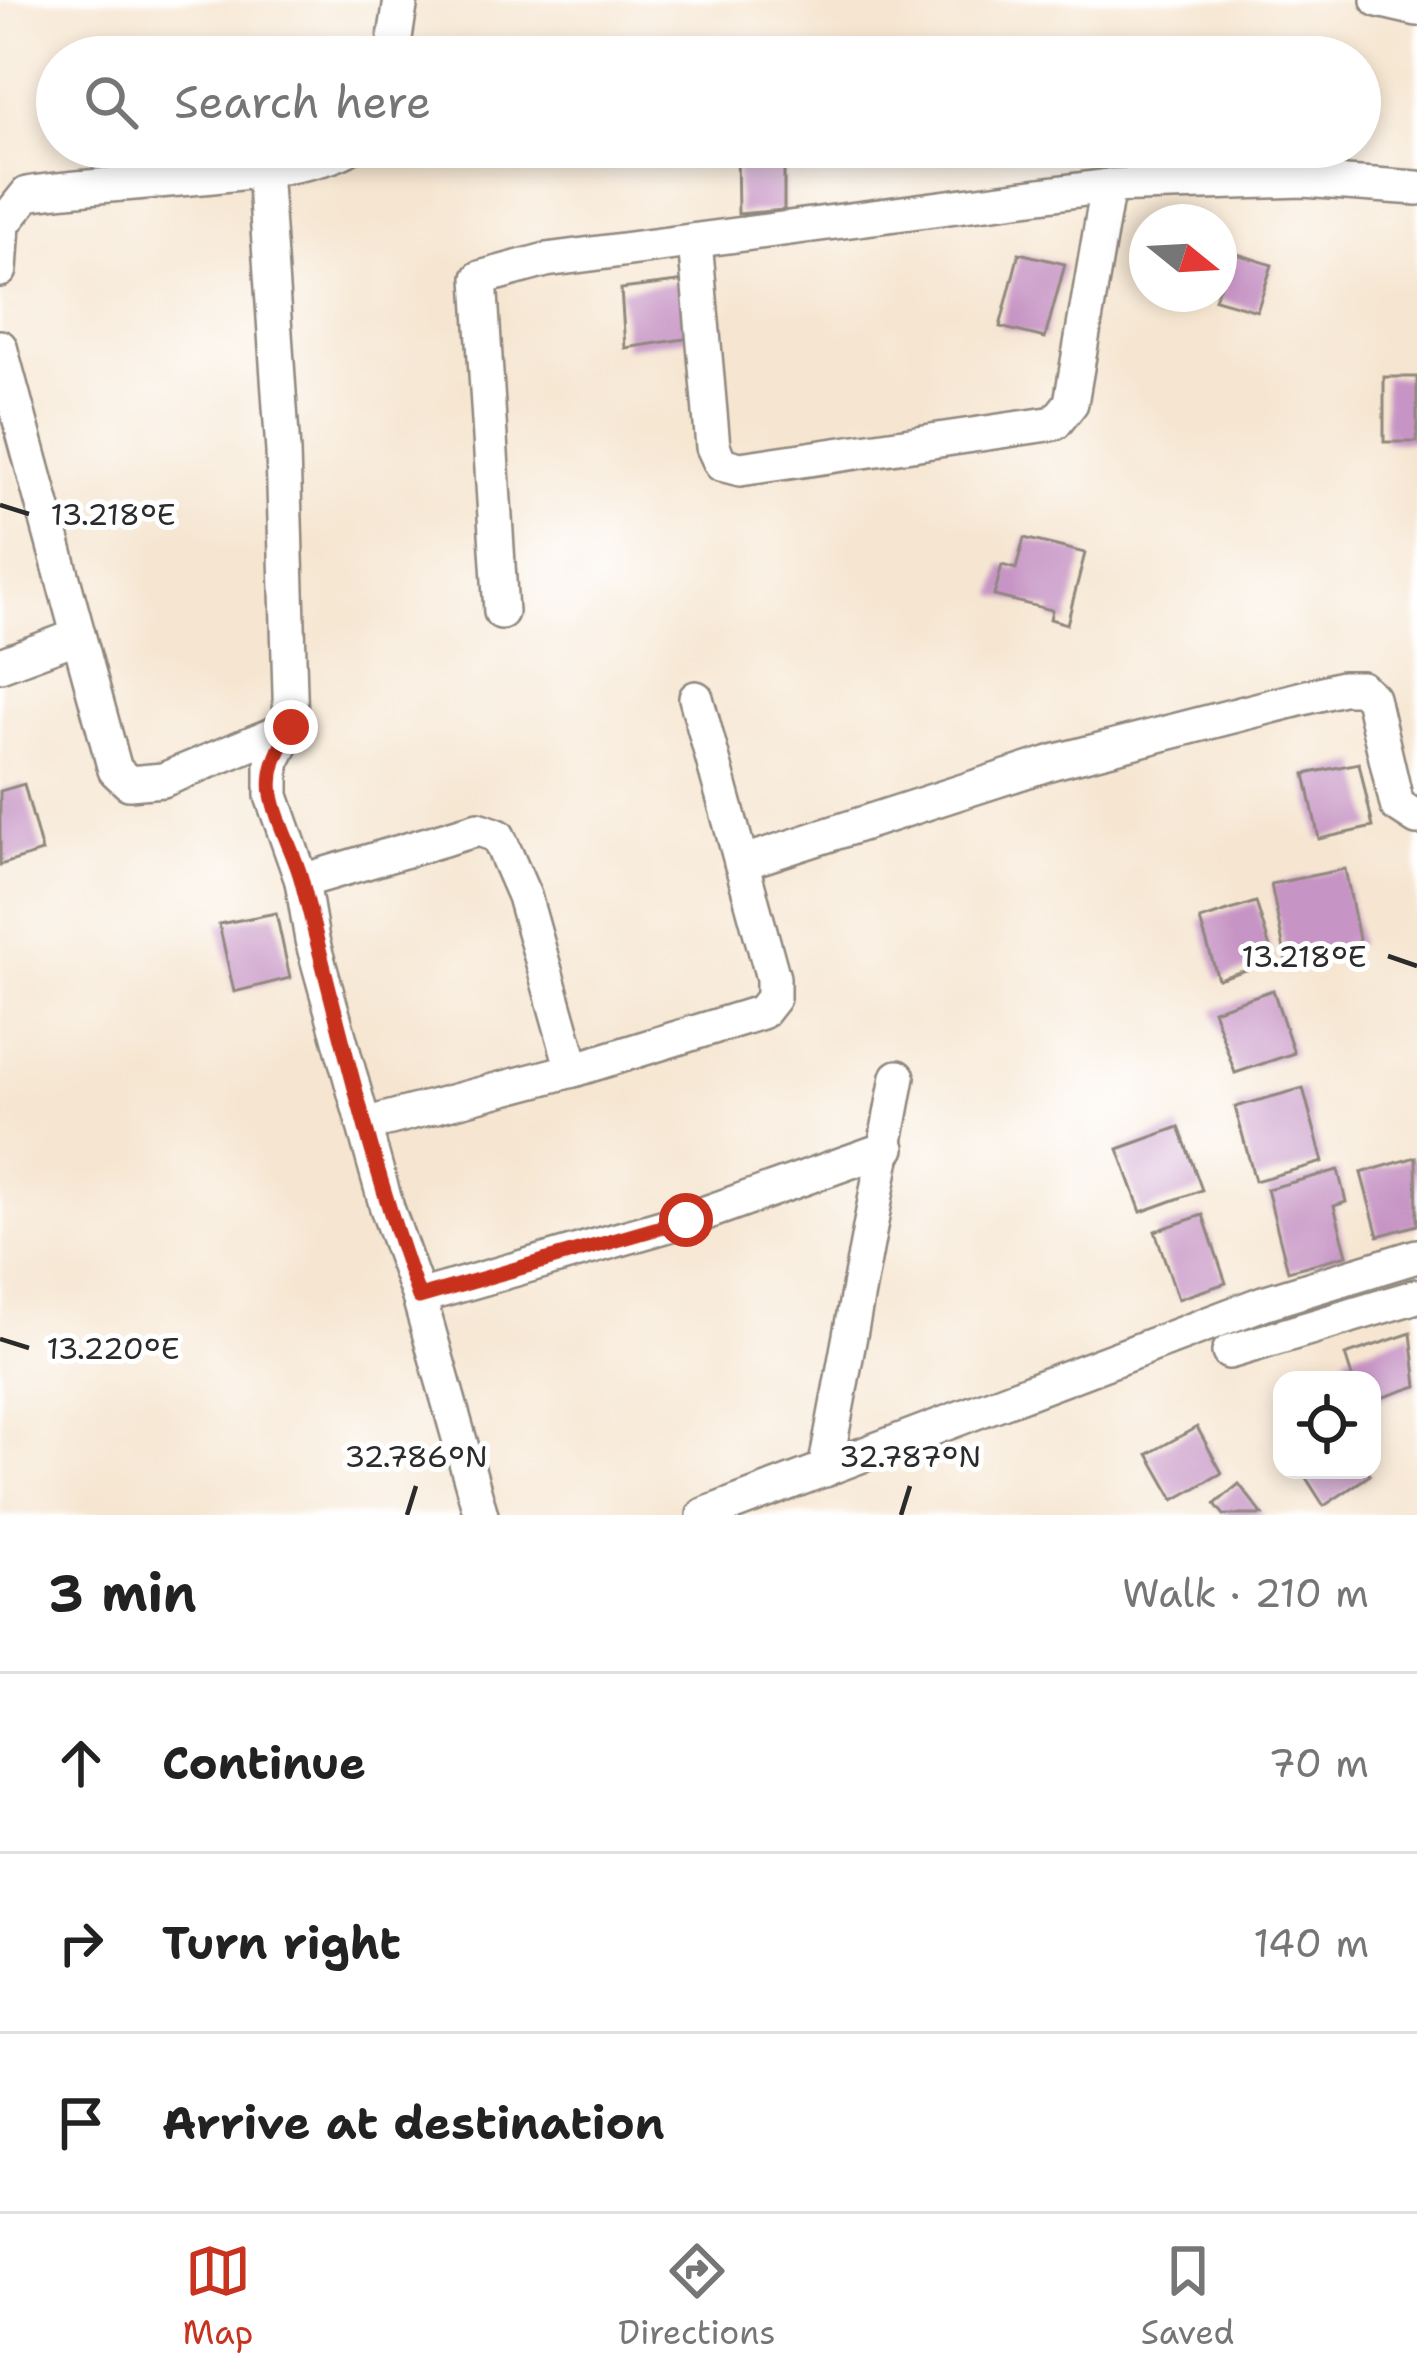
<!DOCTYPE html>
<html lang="en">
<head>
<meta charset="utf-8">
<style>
	body { margin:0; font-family:"Shantell Sans",sans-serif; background:#f6f6f6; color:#222 }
	.controls { position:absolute; right:36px; bottom:36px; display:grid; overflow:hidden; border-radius:24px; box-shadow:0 6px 18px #0003 }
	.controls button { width:108px; height:108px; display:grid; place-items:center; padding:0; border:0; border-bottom:3px solid #e0e0e0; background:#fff; color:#222; font:60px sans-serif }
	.compass { position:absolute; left:1129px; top:204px; width:108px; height:108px; border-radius:50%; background:#fff; box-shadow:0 6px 18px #0003; rotate:108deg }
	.stop { position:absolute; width:36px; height:36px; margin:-27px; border:9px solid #c8321e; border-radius:50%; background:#fff }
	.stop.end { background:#c8321e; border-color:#fff; box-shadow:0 3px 12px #0008 }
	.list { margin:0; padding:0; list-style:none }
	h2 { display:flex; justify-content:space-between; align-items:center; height:156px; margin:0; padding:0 48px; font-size:51px }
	h2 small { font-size:39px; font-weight:400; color:#767676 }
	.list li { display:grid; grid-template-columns:78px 1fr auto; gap:36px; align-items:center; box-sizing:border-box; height:180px; padding:0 48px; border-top:3px solid #e0e0e0 }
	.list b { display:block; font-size:45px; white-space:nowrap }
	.list em { font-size:39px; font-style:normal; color:#767676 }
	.icon { flex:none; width:66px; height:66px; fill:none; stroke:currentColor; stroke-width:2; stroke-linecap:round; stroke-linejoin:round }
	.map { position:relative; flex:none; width:1417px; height:1515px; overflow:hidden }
	.search { position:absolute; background:#fff; box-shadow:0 6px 18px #0003; left:36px; right:36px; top:36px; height:132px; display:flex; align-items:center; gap:30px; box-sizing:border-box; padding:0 42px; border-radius:66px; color:#767676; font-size:45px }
	.sheet { height:696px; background:#fff }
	nav { display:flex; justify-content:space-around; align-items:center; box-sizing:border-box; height:168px; border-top:3px solid #e0e0e0; background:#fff; font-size:33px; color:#767676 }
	nav a { display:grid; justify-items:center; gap:6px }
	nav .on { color:#c8321e }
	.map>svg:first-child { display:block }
	.building { fill:#c795c5 }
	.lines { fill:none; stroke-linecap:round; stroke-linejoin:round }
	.minor-casing { stroke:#90887e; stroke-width:38 }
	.minor { stroke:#fff; stroke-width:33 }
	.route { stroke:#c8321e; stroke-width:15 }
	.ticks { fill:none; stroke:#2b2b2b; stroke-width:4.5 }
	.ticks-label { font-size:30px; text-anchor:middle; fill:#2b2b2b; stroke:#fff; stroke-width:10; stroke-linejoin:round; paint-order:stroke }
</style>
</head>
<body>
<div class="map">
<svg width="1417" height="1515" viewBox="0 0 1417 1515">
	<rect width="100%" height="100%" fill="#fff"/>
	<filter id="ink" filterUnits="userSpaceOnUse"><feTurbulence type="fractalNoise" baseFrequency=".00833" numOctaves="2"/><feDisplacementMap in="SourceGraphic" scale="24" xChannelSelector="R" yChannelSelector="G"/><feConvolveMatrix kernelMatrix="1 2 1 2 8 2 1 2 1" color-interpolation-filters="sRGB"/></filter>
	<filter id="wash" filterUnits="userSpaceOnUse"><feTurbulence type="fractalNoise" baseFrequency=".004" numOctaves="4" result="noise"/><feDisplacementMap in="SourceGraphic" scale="48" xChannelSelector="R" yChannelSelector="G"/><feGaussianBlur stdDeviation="2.7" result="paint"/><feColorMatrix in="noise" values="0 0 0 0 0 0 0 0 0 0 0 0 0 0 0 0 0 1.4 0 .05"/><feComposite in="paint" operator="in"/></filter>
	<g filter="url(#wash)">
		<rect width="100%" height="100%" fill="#f6e6d1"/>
		<g id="blocks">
			<g class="building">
				<polygon points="784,149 784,210 738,214 737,150"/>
				<polygon points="1231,252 1272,265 1257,311 1215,299"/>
				<polygon points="1019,253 1065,264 1045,338 1000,327"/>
				<polygon points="686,281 691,338 625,348 621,289"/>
				<rect x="1384" y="377" width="33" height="65"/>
				<polygon points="1024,538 1085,553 1067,624 1050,619 1052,610 994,596 1002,565 1016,569"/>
				<polygon points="1359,763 1373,827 1319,839 1305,774"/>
				<polygon points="24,784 42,852 0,865 0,791"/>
				<polygon points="1345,869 1360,944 1286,960 1271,884"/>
				<polygon points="1256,902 1274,961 1218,979 1200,920"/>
				<polygon points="276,913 290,978 234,992 219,924"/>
				<polygon points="1273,990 1294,1053 1235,1073 1213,1010"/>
				<polygon points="1303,1088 1323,1162 1255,1181 1235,1107"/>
				<polygon points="1179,1127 1202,1190 1141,1212 1118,1149"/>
				<polygon points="1416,1157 1417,1225 1378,1236 1361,1173"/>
				<polygon points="1338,1170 1346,1202 1334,1206 1347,1255 1288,1271 1267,1189"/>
				<polygon points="1203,1215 1226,1283 1178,1299 1155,1231"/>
				<polygon points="1411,1333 1417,1386 1372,1401 1372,1380 1353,1380 1345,1355"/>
				<polygon points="1197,1427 1222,1473 1174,1500 1148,1454"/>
				<polygon points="1301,1470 1367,1470 1370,1475 1324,1506"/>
				<polygon points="1239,1484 1263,1515 1224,1515 1215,1504"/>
			</g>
		</g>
	</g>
	<g filter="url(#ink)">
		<use href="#blocks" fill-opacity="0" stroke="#90887e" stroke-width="3"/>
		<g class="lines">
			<defs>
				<g id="minor">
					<polyline points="1378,0 1417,9"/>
					<polyline points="392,57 401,0"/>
					<polyline points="264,169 283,452 291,727 272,763 272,796 302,881 312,940 387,1208 419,1297 481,1515"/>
					<polyline points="695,241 713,447 721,464 740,469 1055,423 1071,403 1108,186"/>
					<path d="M0,270L3,224L27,194C94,182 307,178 350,147"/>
					<polyline points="0,347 115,770 129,783 163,780 291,727"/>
					<polyline points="501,612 480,278 546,260 1108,186 1303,180 1417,188"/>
					<polyline points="0,665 78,636"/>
					<polyline points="741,863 1053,762 1342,688 1361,688 1372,698 1397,805 1417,818"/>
					<polyline points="302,881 478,829 498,836 524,896 573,1070 364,1125"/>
					<polyline points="573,1070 762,1012 773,998 773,978 696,698"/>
					<polyline points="419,1297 686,1220 888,1148"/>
					<polyline points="1229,1352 1417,1296"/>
					<polyline points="825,1470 898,1077"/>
					<polyline points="704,1515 1263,1303 1417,1256"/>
				</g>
			</defs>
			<use href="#minor" class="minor-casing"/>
			<use href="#minor" class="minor"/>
		</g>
	</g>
	<g class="lines" filter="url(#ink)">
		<path class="route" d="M291,727C279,750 268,768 272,795C277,825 295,853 302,882C338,1022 370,1161 419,1297L686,1220"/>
	</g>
	<path class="ticks" d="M0,505L29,514M1388,956L1417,966M0,1339L29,1348M407,1515L416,1486M901,1515L910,1486"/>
	<g class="ticks-label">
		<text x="113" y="525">13.218°E</text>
		<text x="1304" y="967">13.218°E</text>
		<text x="113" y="1359">13.220°E</text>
		<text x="416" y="1467">32.786°N</text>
		<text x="910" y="1467">32.787°N</text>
	</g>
</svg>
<div class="controls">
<button><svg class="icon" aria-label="locate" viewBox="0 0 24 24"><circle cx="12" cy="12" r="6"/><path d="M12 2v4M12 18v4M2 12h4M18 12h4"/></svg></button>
</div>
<svg class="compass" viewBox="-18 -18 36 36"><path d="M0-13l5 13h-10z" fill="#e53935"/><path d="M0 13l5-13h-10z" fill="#767676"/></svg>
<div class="stop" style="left:686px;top:1220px"></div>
<div class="stop end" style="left:291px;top:727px"></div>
<div class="search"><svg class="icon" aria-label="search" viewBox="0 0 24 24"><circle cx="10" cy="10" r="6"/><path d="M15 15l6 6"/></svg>Search here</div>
</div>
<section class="sheet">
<h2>3 min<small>Walk · 210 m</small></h2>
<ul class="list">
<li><svg class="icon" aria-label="ahead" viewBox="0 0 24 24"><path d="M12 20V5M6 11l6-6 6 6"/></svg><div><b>Continue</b></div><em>70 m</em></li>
<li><svg class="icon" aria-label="right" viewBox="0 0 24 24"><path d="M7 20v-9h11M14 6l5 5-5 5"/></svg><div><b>Turn right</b></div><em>140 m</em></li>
<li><svg class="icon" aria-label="arrive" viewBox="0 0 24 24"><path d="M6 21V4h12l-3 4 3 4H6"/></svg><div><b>Arrive at destination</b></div></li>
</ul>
</section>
<nav>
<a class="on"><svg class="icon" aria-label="map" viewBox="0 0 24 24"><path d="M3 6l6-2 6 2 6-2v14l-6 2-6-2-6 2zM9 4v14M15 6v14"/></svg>Map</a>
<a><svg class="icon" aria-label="directions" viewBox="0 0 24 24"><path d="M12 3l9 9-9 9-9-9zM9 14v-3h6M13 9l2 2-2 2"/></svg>Directions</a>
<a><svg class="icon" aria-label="saved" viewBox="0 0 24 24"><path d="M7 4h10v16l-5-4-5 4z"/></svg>Saved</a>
</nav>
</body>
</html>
